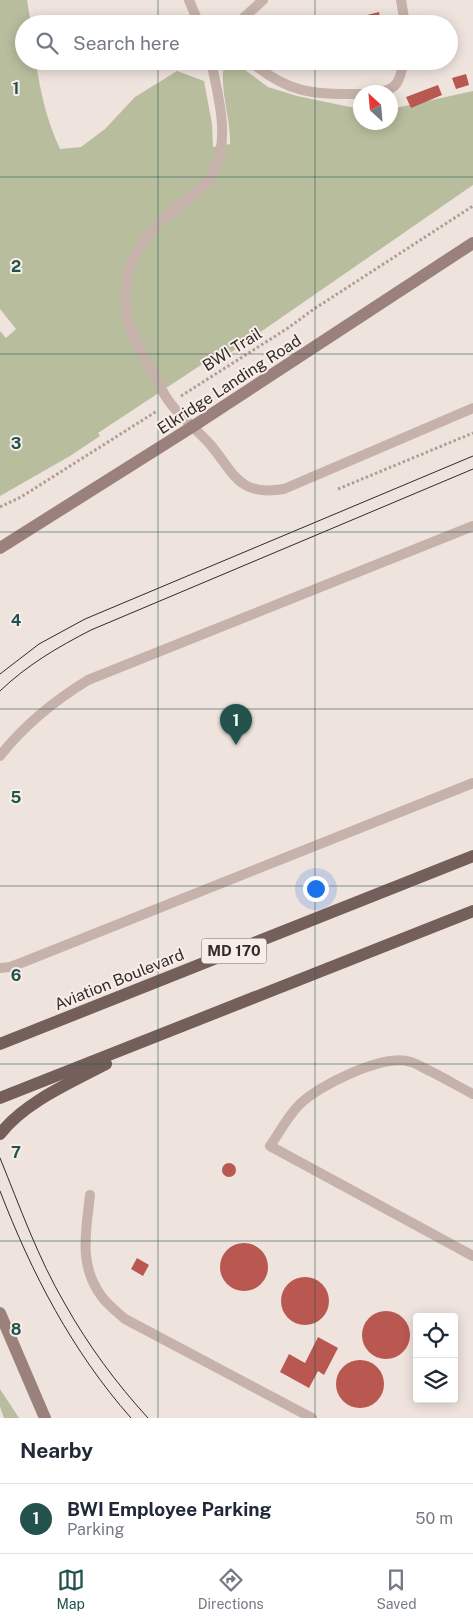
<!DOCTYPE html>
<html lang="en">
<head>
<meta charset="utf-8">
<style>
	body { margin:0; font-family:"Public Sans",sans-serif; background:#f2f2f3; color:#1f2937 }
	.controls { position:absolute; right:15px; bottom:15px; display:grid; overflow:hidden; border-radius:5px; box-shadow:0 2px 12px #0003 }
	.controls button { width:45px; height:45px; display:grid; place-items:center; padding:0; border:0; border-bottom:1px solid #e0e1e3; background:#fff; color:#1f2937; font:25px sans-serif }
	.compass { position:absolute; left:353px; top:85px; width:45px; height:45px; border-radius:50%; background:#fff; box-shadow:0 2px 12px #0003; rotate:334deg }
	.you { position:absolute; left:315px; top:888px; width:18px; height:18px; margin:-12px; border:4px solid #fff; border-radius:50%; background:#1a73e8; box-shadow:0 0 0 8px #1a73e833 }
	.badge { display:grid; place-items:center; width:32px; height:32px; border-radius:50%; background:#23524c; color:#fff; font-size:16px; font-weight:700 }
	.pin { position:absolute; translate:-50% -41px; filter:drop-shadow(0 1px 2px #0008) }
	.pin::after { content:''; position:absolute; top:26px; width:18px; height:15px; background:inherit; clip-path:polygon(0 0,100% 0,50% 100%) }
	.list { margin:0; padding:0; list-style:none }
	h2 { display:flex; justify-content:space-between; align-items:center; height:65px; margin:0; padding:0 20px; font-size:21px }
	h2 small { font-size:16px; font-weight:400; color:#747a83 }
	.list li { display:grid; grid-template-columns:32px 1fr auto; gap:15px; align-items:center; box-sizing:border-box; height:70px; padding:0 20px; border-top:1px solid #e0e1e3 }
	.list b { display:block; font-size:19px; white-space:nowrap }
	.list p { margin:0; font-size:16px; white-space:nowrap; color:#747a83 }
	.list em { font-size:16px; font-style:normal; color:#747a83 }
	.icon { flex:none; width:28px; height:28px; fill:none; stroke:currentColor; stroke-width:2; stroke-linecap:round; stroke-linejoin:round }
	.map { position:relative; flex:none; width:473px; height:1418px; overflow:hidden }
	.search { position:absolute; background:#fff; box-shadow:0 2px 12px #0003; left:15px; right:15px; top:15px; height:55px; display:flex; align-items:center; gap:12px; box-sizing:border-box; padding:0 18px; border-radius:28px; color:#747a83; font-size:19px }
	.sheet { height:135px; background:#fff }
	nav { display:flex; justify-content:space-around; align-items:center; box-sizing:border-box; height:70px; border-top:1px solid #e0e1e3; background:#fff; font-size:14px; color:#747a83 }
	nav a { display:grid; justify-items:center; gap:2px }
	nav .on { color:#23524c }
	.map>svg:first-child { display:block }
	.green { fill:#b8bd9e }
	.building { fill:#b95751 }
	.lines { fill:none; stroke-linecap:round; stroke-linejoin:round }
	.path { stroke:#b29c94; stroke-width:3; stroke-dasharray:2.5 2.5; stroke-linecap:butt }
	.lane { stroke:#c6b2aa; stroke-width:10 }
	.secondary { stroke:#9a817c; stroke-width:12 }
	.primary { stroke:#755f5b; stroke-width:12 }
	.tram { stroke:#352a29; stroke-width:1 }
	.grid { fill:none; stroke:#23524c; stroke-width:1; stroke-opacity:0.55 }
	.labels { text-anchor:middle; stroke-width:4; stroke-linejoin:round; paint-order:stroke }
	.shield { fill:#f8eee9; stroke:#706563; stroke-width:1 }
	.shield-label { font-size:15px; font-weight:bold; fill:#352a29 }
	.street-label { font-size:16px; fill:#352a29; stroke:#f8eee9 }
	.grid-label { font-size:16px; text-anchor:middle; font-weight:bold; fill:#23524c; stroke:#f8eee9; stroke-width:4; stroke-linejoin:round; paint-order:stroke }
</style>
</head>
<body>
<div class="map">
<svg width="473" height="1418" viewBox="0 0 473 1418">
	<rect width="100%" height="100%" fill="#efe3dd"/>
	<g class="green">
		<path d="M0,0H27L31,24H24V61H36C40,92 47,121 60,149L81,147L105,129L135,97L177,71L204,81L212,124L213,147L230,144C231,119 219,88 224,65L241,67L268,87L297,96L360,109V122H390L391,109L473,91V185L233,351L201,365L98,433L100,436L70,456L0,496V331L6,338L16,329L0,309Z"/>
		<polygon points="0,1389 19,1418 4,1418 0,1407"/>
	</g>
	<g class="building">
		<polygon points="379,12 381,24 335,24 335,23"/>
		<polygon points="466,74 469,85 456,89 452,78"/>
		<polygon points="438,85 442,95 411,108 406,97"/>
		<circle cx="229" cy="1170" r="7"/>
		<circle cx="244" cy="1267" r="24"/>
		<polygon points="137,1258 149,1265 143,1276 131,1269"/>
		<circle cx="305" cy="1301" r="24"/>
		<circle cx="386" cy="1335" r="24"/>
		<polygon points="318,1337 338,1348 324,1375 318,1371 309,1388 280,1372 289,1354 305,1363"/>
		<circle cx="360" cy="1384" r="24"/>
	</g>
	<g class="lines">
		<g class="path">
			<polyline points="181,396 288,328 314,309 473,206"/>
			<polyline points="338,489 473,433"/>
			<polyline points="0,507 21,497 157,411"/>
		</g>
		<g class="lane">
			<polyline points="189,0 199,24"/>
			<polyline points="401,0 405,24"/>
			<polyline points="237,24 263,0"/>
			<path d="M211,61C218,96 230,135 215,169C204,193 176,205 158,224C133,250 119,283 128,320C131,336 142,353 150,368C157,379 162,393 171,404C182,418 196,429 208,442C234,471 236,497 284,489L473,408"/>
			<path d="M250,61C289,94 312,94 360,94"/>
			<path d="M379,92C398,90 400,79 404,61"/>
			<path d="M0,756C24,725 54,701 88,680L473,526"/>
			<polyline points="0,968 10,967 21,963 473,783"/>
			<path d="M473,1094C459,1087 446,1079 432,1072C425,1069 418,1064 411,1062C384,1053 319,1085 299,1105C288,1116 279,1133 270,1146L473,1256"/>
			<path d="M90,1195C86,1232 78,1265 102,1297C108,1305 117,1312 125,1319L312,1418"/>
		</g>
		<g class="secondary">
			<polyline points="0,548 192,427 473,243"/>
			<polyline points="0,1313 45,1418"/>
		</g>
		<g class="primary">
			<polyline points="0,1044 473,856"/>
			<polyline points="0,1098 473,911"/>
			<path d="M0,1134C25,1102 70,1083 106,1064"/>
		</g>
		<g class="tram">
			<polyline points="0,674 39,644 85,619 473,456"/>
			<path d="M0,691C27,665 58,647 91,630L473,469"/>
			<path d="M0,1158C20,1207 38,1258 65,1304C88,1345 116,1383 148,1418"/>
			<path d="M0,1191C32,1274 72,1351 131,1418"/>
		</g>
	</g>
	<path class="grid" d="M158,0V24M315,0V24M158,61V1418M315,61V1418M0,177H473M0,354H473M0,532H473M0,709H473M0,886H473M0,1064H473M0,1241H473"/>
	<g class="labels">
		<rect class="shield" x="201.5" y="938.5" width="65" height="25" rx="4"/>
		<g class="shield-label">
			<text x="234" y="956">MD 170</text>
		</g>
		<g class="street-label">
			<text transform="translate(232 349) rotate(-32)" y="6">BWI Trail</text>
			<text transform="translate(229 384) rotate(-33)" y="6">Elkridge Landing Road</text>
			<text transform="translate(119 979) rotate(-22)" y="6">Aviation Boulevard</text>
		</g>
	</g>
	<g class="grid-label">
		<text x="16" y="94">1</text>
		<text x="16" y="272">2</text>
		<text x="16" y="449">3</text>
		<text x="16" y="626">4</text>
		<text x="16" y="803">5</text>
		<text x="16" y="981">6</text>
		<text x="16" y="1158">7</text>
		<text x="16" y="1335">8</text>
	</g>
</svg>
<div class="controls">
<button><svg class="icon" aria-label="locate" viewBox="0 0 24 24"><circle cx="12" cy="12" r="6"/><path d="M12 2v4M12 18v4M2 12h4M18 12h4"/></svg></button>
<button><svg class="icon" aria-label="layers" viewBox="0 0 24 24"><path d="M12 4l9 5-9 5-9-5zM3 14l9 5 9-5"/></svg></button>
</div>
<svg class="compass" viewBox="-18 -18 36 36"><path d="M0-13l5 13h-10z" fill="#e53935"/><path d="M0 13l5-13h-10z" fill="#747a83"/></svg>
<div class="you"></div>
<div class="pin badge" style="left:236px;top:745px">1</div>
<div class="search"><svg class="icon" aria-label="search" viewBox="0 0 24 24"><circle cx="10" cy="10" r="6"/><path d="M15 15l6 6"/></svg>Search here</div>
</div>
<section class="sheet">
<h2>Nearby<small></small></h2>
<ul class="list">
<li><span class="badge">1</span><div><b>BWI Employee Parking</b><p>Parking</p></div><em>50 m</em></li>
</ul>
</section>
<nav>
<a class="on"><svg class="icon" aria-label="map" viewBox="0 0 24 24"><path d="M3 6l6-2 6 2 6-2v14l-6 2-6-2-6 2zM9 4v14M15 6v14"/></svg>Map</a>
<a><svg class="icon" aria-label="directions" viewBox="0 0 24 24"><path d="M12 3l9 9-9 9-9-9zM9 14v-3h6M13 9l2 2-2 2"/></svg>Directions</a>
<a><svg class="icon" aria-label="saved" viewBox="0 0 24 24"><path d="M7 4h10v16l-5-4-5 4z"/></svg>Saved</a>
</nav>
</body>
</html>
